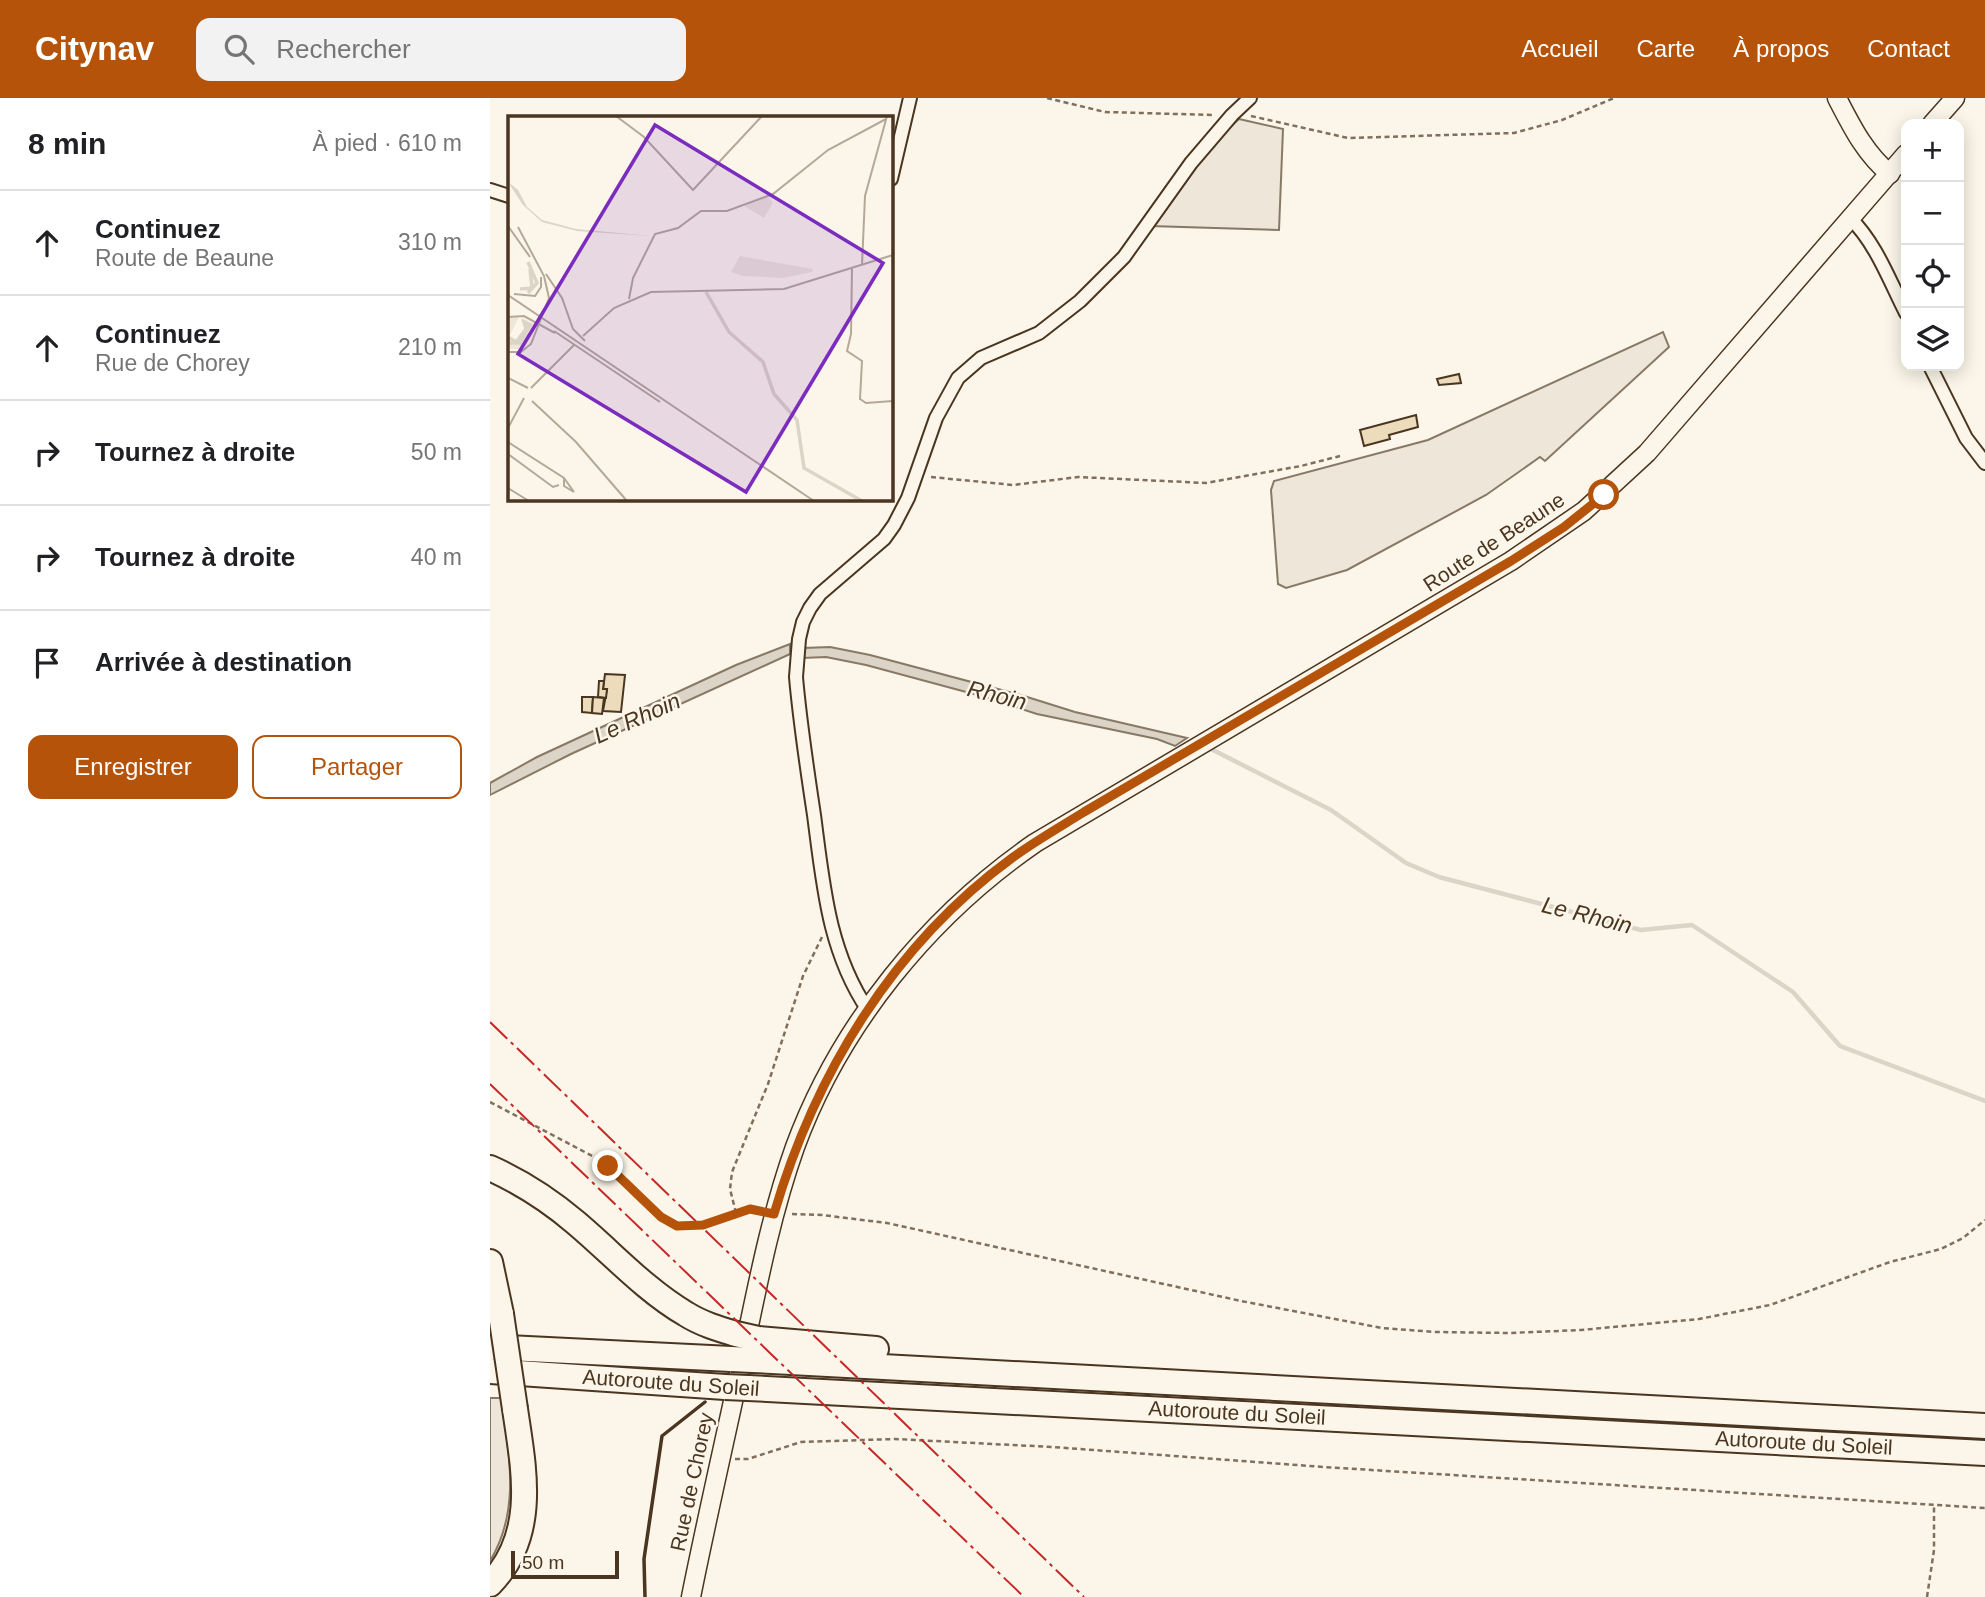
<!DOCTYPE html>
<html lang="fr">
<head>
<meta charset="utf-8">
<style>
	body { margin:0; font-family:Helvetica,sans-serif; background:#f2f2f2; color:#202124 }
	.controls { position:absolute; right:21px; top:21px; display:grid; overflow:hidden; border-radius:14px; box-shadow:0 4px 18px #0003 }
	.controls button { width:63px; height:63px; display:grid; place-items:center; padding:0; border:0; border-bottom:2px solid #e0e0e0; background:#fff; color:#202124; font:35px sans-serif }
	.scale { position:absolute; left:21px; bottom:18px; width:108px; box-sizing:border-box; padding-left:7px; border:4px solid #4a3520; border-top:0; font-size:19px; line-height:24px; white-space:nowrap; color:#4a3520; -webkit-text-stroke:5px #fbf6e9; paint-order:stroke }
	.stop { position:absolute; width:21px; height:21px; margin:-16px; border:5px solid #b45309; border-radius:50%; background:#fff }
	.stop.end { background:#b45309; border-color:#fff; box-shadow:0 2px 7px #0008 }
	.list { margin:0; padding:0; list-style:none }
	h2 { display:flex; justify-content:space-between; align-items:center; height:91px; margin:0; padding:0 28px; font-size:30px }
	h2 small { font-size:23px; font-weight:400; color:#757577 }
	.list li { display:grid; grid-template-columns:46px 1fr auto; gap:21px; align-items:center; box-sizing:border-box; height:105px; padding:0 28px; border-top:2px solid #e0e0e0 }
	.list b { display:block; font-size:26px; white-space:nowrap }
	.list p { margin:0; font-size:23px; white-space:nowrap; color:#757577 }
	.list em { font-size:23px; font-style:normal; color:#757577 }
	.actions { display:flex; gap:14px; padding:21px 28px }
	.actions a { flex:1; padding:16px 0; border:2px solid #b45309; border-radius:14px; text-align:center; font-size:24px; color:#b45309 }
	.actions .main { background:#b45309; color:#fff }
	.icon { flex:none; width:38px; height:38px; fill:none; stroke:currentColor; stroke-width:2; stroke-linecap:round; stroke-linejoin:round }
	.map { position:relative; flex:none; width:1495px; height:1499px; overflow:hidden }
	header { display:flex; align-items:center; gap:42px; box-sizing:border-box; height:98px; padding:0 35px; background:#b45309; color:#fff }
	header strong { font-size:33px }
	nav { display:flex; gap:38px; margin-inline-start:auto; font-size:24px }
	.search { width:490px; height:63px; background:#f2f2f2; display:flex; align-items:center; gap:18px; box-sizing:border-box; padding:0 24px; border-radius:14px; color:#757577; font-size:26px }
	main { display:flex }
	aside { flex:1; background:#fff }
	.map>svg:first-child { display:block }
	.green { fill:#ede6d9; stroke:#887966; stroke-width:2 }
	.water { fill:#dcd4c6; stroke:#887966; stroke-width:2 }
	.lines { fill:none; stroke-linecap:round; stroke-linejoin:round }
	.stream { stroke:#dcd4c6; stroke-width:4.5 }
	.building { fill:#ecdcbc; stroke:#4a3520; stroke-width:2 }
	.street-casing { stroke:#4a3520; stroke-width:16 }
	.secondary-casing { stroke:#4a3520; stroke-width:21 }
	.highway-casing { stroke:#4a3520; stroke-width:28 }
	.path { stroke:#7f6f5c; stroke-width:2.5; stroke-dasharray:5 3.5; stroke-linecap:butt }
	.street { stroke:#fbf6e9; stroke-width:12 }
	.secondary { stroke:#fbf6e9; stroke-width:18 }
	.highway { stroke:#fbf6e9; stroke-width:24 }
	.highway-bridge-casing { stroke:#4a3520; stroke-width:28; stroke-linecap:butt }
	.highway-bridge { stroke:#fbf6e9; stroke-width:24 }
	.wall { stroke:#4a3520; stroke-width:3.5 }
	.power { stroke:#c62828; stroke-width:2; stroke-dasharray:24 5 3.5 5; stroke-linecap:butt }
	.route { stroke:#b45309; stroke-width:9 }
	.labels { text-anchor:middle; stroke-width:5; stroke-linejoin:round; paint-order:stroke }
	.street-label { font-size:21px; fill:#4a3520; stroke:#fbf6e9 }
	.water-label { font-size:23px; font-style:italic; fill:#4a3520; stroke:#fbf6e9 }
	.inset-river { fill:none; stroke:#dcd4c6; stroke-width:3.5 }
	.inset-road { fill:none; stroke:#b4a999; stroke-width:2 }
	.view { fill:#7b2cbf; fill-opacity:0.15; stroke:#7b2cbf; stroke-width:3.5 }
	.inset-edge { fill:none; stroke:#4a3520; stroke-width:3.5 }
</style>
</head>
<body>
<header>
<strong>Citynav</strong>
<div class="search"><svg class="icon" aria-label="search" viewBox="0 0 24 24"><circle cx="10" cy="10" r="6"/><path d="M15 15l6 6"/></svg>Rechercher</div>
<nav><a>Accueil</a><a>Carte</a><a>À propos</a><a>Contact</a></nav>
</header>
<main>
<aside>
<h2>8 min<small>À pied · 610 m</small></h2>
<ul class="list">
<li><svg class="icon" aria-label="ahead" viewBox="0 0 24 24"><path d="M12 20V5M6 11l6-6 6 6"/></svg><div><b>Continuez</b><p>Route de Beaune</p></div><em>310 m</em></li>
<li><svg class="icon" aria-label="ahead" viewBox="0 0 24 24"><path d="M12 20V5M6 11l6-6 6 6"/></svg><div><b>Continuez</b><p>Rue de Chorey</p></div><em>210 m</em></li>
<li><svg class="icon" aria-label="right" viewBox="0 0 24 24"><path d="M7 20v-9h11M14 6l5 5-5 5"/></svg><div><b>Tournez à droite</b></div><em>50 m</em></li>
<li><svg class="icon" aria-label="right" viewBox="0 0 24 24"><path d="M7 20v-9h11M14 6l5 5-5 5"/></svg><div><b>Tournez à droite</b></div><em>40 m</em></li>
<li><svg class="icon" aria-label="arrive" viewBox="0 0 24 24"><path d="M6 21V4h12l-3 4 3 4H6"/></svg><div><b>Arrivée à destination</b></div></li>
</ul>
<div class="actions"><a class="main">Enregistrer</a><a>Partager</a></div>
</aside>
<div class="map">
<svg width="1495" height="1499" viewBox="0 0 1495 1499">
	<rect width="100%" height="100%" fill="#fbf6e9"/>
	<g class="green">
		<polygon points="749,21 793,31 789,132 661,128 723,44"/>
		<polygon points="1173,234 1179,249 1055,363 1050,359 996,397 857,472 796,490 788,486 781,392 784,383 938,342"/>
		<path d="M0,1300H11C19,1356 31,1412 0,1463Z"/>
	</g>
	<g class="water">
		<polygon points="300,546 300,556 81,656 0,697 0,685 47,659 246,567"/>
		<polygon points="340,549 380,557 534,598 585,614 697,640 685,648 667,641 547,616 491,598 376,567 336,559 313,560 313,550"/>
	</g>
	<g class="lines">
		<polyline class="stream" points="723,652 841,712 916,765 949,779 1151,832 1202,827 1303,894 1350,948 1495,1003"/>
	</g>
	<g class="building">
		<polygon points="969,276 971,285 949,287 947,281"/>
		<polygon points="926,317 928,329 899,337 900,341 874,348 870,332"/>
		<polygon points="115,576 135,577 131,614 113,613 117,591 113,591"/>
		<polygon points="109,583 114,583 113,591 117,591 116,600 108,599"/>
		<polygon points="92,599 103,599 102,615 92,614"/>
		<polygon points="103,599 114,600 112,616 102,615"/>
	</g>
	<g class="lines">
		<defs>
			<g id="street">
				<polyline points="401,81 420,0"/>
				<polyline points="0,92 19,98"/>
				<path d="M1360,120C1386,145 1400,184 1416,215"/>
				<polyline points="1440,268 1476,340 1495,365"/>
				<path d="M378,912C338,853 333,785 324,717C317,671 310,625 306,579L309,541L313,524L320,510L330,496L394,441L404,427L418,400L446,320L468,280L491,260L549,235L590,203L634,159L701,65L742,17L760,0"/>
			</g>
			<g id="secondary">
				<path d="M1347,0C1361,27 1375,56 1400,76"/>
				<polyline points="1442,26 1465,0"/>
				<path d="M201,1499C216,1424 233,1350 249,1276C265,1200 279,1122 305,1049C350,927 438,819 545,745L1021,463L1094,413L1157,355L1416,56"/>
			</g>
			<g id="highway">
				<path d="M0,1070C31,1084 59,1102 85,1124C122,1155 155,1192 196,1216C212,1226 229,1231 246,1236"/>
				<polyline points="0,1164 11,1216"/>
				<polyline points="268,1241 386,1251"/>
				<polyline points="0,1249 241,1261"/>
				<polyline points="263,1262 1495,1328"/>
				<polyline points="0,1273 235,1289"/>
				<polyline points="258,1290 1495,1355"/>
				<path d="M0,1486C48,1437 34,1372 25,1311"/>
			</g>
		</defs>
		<use href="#street" class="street-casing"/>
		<use href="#secondary" class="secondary-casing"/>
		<use href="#highway" class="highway-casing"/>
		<g class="path">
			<polyline points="557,0 615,14 723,17"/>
			<polyline points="761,18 858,40 1024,35 1072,22 1124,0"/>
			<polyline points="441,379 523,387 588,379 716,385 811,368 850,358"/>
			<polyline points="0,1004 106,1060 127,1076 171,1119 187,1128 204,1128 260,1111 271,1112"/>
			<polyline points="246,1115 240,1091 242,1074 278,986 313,878 332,839"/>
			<polyline points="302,1116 332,1117 397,1125 751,1203 892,1230 945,1234 1020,1235 1091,1232 1209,1221 1280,1207 1400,1164 1451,1151 1473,1140 1495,1122"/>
			<polyline points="245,1361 258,1361 311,1344 405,1341 562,1349 833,1369 1495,1410"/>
			<polyline points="1437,1499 1444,1452 1444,1407"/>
		</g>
		<use href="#street" class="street"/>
		<use href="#secondary" class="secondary"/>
		<use href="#highway" class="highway"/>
		<defs>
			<g id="highway-bridge">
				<polyline points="11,1216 25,1311"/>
				<polyline points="246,1236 268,1241"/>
				<polyline points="241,1261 263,1262"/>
				<polyline points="235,1289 258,1290"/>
			</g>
		</defs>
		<use href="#highway-bridge" class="highway-bridge-casing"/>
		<use href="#highway-bridge" class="highway-bridge"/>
		<polyline class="wall" points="155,1499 154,1461 172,1338 215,1304"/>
		<g class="power">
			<polyline points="0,924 594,1499"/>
			<polyline points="0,986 534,1499"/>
		</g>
	</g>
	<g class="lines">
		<path class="route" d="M118,1068L171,1119L187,1128L213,1127L260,1111L284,1116C325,976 403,847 522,760C545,743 570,729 594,714L1021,463L1074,429L1114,397"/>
	</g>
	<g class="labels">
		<g class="street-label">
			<text transform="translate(1004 444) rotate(-33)" y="7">Route de Beaune</text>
			<text transform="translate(181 1285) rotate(4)" y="7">Autoroute du Soleil</text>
			<text transform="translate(747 1315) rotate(3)" y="7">Autoroute du Soleil</text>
			<text transform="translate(1314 1345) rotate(3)" y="7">Autoroute du Soleil</text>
			<text transform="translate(202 1384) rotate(-78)" y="7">Rue de Chorey</text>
		</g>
		<g class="water-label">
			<text transform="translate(507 597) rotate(14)" y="8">Rhoin</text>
			<text transform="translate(147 620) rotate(-24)" y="8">Le Rhoin</text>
			<text transform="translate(1097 817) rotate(14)" y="8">Le Rhoin</text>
		</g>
	</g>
	<g transform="translate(18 18)">
		<rect width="385" height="385" fill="#fbf6e9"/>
		<path d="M260,81L265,87L256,102L236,90ZM232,140L305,153L304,156L275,162L235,160L223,156ZM11,201L1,221L7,225L17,213L14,202L30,209L13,233H0V202Z" fill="#ede6d9"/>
		<path d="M0,66L10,74L19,91L34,104L68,113L143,120L69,115L34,106L15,89Z" fill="#dcd4c6"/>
		<path class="inset-river" d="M20,146L29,167L20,177M12,173L24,172L22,153M198,176L221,216L255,246L266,278L289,304L296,352L354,385M0,221L8,226L18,213L16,206L22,209L12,227H0"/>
		<path class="inset-road" d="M108,0L136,21L185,74L254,0M0,110L22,141M354,149L357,80L379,0M344,153L343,218L339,235L354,245L352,283L358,287L385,285M38,158L54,182L65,213L77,225M6,178L27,180L33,171V161M0,179L306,385M121,183L125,162L147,118L170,112L193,95H219L265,78L320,34L378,3M0,201L16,200L47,217M46,215L152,286M75,220L106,192L143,176L276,173L385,139M0,236H13L23,228L41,182L36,160L10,111M0,262L20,272M23,272L67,228M24,285L68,326L119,385M0,312L16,282M0,326L56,362L66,376L56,370V362M0,338L45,371L51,369M0,372L21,385"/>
		<path class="view" d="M147,9L375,147L238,376L10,238Z"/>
		<rect width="385" height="385" class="inset-edge"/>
	</g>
</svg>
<div class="controls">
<button>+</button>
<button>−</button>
<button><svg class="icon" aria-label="locate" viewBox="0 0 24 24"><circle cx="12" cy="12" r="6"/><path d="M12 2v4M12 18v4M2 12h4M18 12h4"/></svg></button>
<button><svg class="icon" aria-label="layers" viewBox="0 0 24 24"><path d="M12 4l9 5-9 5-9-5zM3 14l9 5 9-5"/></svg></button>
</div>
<div class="scale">50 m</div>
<div class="stop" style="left:1114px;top:397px"></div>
<div class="stop end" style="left:118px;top:1068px"></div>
</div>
</main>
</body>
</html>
